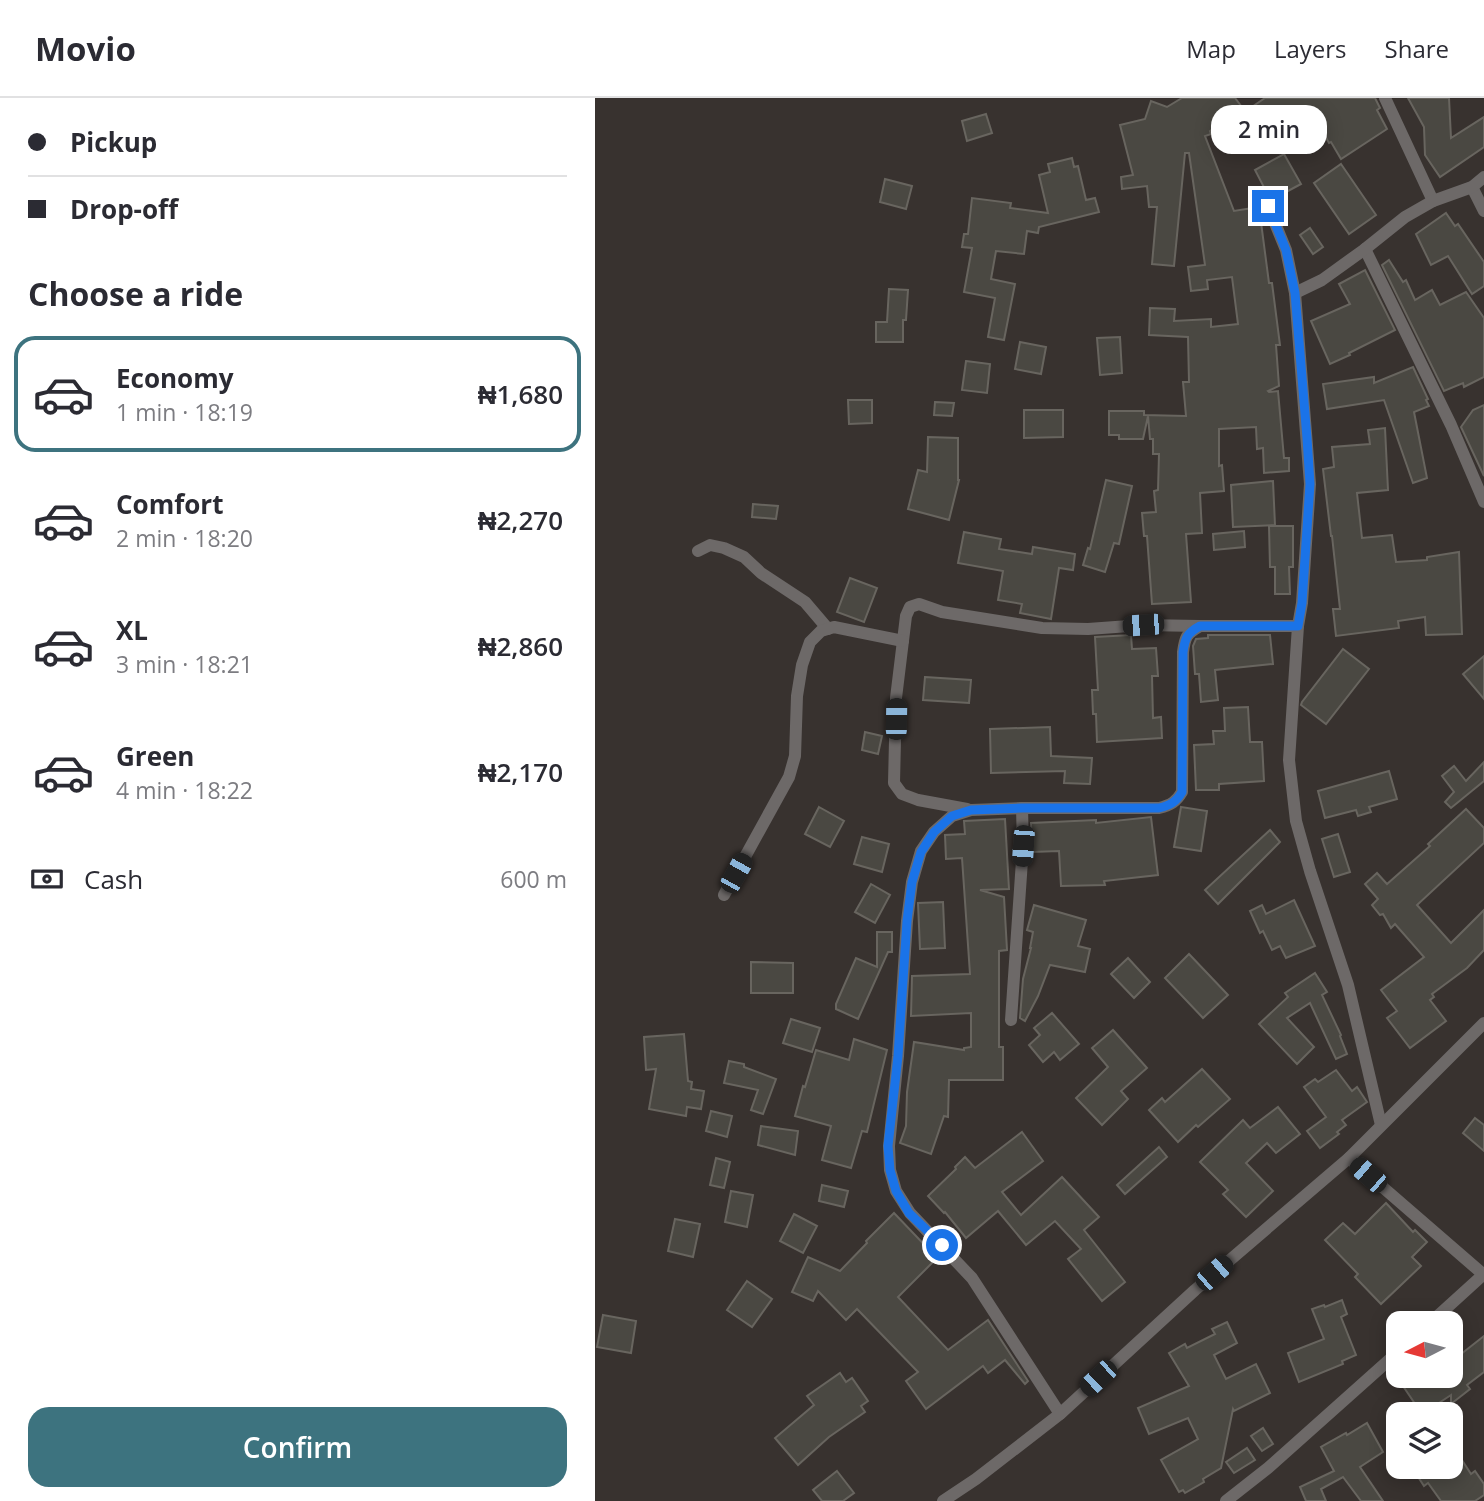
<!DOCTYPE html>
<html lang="en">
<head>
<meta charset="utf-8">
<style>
  body { margin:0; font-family:"Open Sans",sans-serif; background:#f2f2f3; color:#2b2b33; height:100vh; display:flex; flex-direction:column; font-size:26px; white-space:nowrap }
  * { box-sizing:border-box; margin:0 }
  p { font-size:23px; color:#7c7c81 }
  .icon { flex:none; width:38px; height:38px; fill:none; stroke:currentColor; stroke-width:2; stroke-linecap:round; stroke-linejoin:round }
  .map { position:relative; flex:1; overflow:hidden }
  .panel { display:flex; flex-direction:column; background:#fff; width:595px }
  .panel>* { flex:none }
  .banner { display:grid; align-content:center; height:154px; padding:0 28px; background:#fff }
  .needle { width:46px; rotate:264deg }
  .fabs { position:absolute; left:791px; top:1213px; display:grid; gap:14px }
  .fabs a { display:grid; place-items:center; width:77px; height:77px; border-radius:14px; background:#fff; box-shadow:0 4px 18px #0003; font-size:35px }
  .end { position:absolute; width:32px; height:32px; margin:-16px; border:9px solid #1a73e8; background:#fff; box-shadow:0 0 0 4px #fff }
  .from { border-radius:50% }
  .bubble { position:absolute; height:49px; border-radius:21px; background:#fff; box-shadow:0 4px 18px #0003; font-size:23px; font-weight:600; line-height:49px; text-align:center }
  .car { position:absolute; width:21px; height:42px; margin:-21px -10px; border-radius:9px; box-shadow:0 0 5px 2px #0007; background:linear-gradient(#222 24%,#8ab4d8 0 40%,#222 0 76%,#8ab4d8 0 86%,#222 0) }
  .banner b { display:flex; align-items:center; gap:24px; height:66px; font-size:26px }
  .banner b+b { border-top:2px solid #e1e1e2 }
  .banner i { width:18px; height:18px; background:#2b2b33 }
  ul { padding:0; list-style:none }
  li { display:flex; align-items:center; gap:21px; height:116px; margin:0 14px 10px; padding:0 14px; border:4px solid transparent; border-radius:21px }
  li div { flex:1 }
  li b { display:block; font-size:26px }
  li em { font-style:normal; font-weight:600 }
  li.active { border-color:#3d737f }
  li>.icon { width:63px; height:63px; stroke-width:1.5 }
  h2 { padding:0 28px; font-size:32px; line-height:84px }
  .pay { display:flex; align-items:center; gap:18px; height:77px; padding:0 28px; font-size:26px }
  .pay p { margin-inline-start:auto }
  .action { display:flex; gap:14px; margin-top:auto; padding:14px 28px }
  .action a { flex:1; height:80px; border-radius:21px; background:#3d737f; color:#fff; font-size:28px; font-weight:600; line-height:80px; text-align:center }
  header { display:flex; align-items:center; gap:42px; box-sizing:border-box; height:98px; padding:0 35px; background:#fff; border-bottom:2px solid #e1e1e2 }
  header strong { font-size:33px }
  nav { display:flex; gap:38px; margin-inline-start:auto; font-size:24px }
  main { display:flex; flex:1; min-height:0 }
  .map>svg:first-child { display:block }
</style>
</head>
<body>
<header>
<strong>Movio</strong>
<nav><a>Map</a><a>Layers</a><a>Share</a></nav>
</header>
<main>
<section class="panel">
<div class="banner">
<b><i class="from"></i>Pickup</b>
<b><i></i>Drop-off</b>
</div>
<h2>Choose a ride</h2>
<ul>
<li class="active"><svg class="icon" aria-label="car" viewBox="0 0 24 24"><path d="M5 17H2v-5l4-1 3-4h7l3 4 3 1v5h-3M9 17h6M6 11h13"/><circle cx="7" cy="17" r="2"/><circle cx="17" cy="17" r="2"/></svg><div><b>Economy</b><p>1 min · 18:19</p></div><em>₦1,680</em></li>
<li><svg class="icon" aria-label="car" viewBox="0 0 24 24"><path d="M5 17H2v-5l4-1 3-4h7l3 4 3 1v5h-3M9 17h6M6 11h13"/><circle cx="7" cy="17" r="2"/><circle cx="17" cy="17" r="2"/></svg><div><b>Comfort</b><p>2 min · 18:20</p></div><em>₦2,270</em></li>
<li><svg class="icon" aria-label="car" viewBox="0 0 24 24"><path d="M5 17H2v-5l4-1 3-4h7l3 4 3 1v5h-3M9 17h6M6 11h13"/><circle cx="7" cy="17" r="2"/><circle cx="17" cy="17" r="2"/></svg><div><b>XL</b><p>3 min · 18:21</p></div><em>₦2,860</em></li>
<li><svg class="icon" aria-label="car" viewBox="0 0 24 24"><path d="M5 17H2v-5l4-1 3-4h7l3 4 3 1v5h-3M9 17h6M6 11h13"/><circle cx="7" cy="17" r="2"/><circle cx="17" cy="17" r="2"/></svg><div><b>Green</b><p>4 min · 18:22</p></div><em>₦2,170</em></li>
</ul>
<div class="pay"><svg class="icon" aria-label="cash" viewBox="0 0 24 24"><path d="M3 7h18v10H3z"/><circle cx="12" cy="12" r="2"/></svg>Cash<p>600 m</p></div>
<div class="action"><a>Confirm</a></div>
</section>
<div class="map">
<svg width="889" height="1403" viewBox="0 0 889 1403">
  <rect width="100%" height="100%" fill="#38322f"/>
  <g fill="#4a4842" stroke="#68655f" stroke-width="2">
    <path d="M587 0H640L650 13 635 25 631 21 615 33 616 36 610 38 639 113 664 109 674 185H677L685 247H681L684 288 673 293 674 294 683 293 689 360H694V373L669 375 668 350 662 351 661 329 624 331V368L627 367 629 393 605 395 607 435 591 436 596 504 557 506 552 438H549L547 415 561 414 559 393 563 392 564 356H558V341H555L553 318 548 341H524V337H514V313H549V317L591 318 588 284H594L593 239 554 237 555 210 580 211 579 223 616 221V229L643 226 637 179 612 182 613 191 596 193 593 169 610 167 594 55H590L579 168 557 166 562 109H554L552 88 527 91 526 79 538 77 525 27 550 21 556 3 572 9Z"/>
    <path d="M670 0H780L785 10 782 12 792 31 746 61 736 44 734 45 723 25 685 55 654 11Z"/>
    <path d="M813 0H854L856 40 889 19V49L845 79 830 57 829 29Z"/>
    <path d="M391 16 397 35 372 43 367 23Z"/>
    <path d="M689 56 706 86 678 101 674 99 660 72Z"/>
    <path d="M477 60 479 69 483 68 491 102 500 100 504 114 444 129 443 135 432 133 429 156 401 153 396 181 420 186 409 242 393 239 400 200 369 194 377 150 367 149 369 136H373L377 100 416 105 415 110 453 115 444 77 455 74 453 66Z"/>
    <path d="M746 66 781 117 754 136 719 85Z"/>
    <path d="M290 81 317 88 311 111 285 104Z"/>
    <path d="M851 115 860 128 863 126 889 164V188L877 196 853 158 836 167 821 136Z"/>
    <path d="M715 130 728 149 718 156 705 137Z"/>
    <path d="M794 162 808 184 811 182 820 202 837 192 845 207 871 194 889 220V279L869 289 868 285 849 293 787 167Z"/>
    <path d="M770 172 800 232 754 255 755 257 735 266 716 223 755 206 744 186Z"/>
    <path d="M294 191 313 192 311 222H308V244H281V224H292Z"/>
    <path d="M525 239 527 275 505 277 502 240Z"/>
    <path d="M425 244 451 249 446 276 420 271Z"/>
    <path d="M371 263 395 266 392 295 367 292Z"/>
    <path d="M818 269 833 301 831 302 834 308 819 314 832 380 818 385 789 302 732 311 728 286 779 279V285Z"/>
    <path d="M253 302H277V325L254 326Z"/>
    <path d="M340 304 359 305 357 318 339 317Z"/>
    <path d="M889 307V378L866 329 878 312Z"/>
    <path d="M429 312H468V339L429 340Z"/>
    <path d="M790 330 793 392 762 395 767 440 797 437 801 464 832 462V459L864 454 867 536 831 537 830 519 803 523 804 530 741 538 738 511H745L737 438H736L728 371 739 369 737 349 775 346 773 332Z"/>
    <path d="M333 339 363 340V382H364L354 422 313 411 323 372 332 374Z"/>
    <path d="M511 382 537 388 524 446 519 445 510 474 488 467 493 450 495 451Z"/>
    <path d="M678 383 680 427 638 429 636 387Z"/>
    <path d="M158 406 183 408 181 421 157 419Z"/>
    <path d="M674 428H698V469H694L695 496H680V469H675Z"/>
    <path d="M649 433 650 449 619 452 618 436Z"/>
    <path d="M369 434 406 441 404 451 437 456 438 449 480 456 478 472 464 470 456 521 425 515 427 506 403 502 408 473 363 465Z"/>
    <path d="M255 480 282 490 269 524 242 514Z"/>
    <path d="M536 537 537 551 561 550 563 578H557L558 620 566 619 567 640 502 644 501 616H498L497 592H503L500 539Z"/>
    <path d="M613 537H675L678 566 620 572 623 602 606 604 604 576H600L598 548 601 541 613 540Z"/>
    <path d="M748 551 774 571 731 626 706 607 707 604Z"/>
    <path d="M889 558V601L868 576Z"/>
    <path d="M330 579 376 582 374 605 328 602Z"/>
    <path d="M653 609 655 644H667L669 683 624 686V692H601L599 647 619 646 618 633H630L629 610Z"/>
    <path d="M455 629 456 658 497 660 495 686 469 685 470 673 396 675 395 631Z"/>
    <path d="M270 634 287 638 283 656 267 652Z"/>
    <path d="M889 664V683L856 710 850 704 859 694 847 678 859 668 871 683Z"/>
    <path d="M794 673 802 701 774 709 776 714 763 718 761 712 730 720 723 693Z"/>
    <path d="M224 709 249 723 235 749 210 736Z"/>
    <path d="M586 709 612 713 606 753 579 749Z"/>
    <path d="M871 711 889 730V745L822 807 856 845 889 812V852L872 870 837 896 839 899 835 902 851 923 815 950 792 920 802 913 786 892 829 859 800 826 796 830 788 816 785 817 777 807 783 801 770 786 782 775 792 786 835 748 833 746Z"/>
    <path d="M556 719 563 777 509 783 510 787 466 788 464 753 437 754 436 725 501 722V725Z"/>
    <path d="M410 721 414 791 385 792 409 799 412 852 404 853V949H408V982H354L353 1019 349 1018 336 1056 305 1045 311 1028 312 994 319 944 369 952V950L376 949V915L316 918 317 878 375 876 367 760 351 761 350 737 370 736 369 723Z"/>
    <path d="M675 732 685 744 623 806 610 792Z"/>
    <path d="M743 736 755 774 739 779 727 741Z"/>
    <path d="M267 739 294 746 287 774 259 766Z"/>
    <path d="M276 786 295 797 280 825 260 814Z"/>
    <path d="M699 802 720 848 691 860 685 848 677 852 668 833 665 835 655 813 667 807 671 816Z"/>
    <path d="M348 804 350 850 325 851 323 805Z"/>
    <path d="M439 807 491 822 483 848 495 851 490 874 455 867 443 898 430 923 425 920 428 881 436 850H435L438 834 432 832Z"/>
    <path d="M282 834H297V854H293L263 921 241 911V906L261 860 282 869Z"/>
    <path d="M594 856 633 897 608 920 570 880Z"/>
    <path d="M533 860 555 884 539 900 516 876Z"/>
    <path d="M156 864 198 865V895H156Z"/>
    <path d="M720 875 732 894 727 897 746 937 745 938 752 956 741 961 715 905 692 920 719 949 702 966 664 926 693 899 690 895Z"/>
    <path d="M457 915 484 946 465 962 459 954 448 964 434 947 445 937 439 930Z"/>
    <path d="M196 921 225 930 217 954 188 945Z"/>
    <path d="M518 932 552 970 526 993 533 1001 507 1027 481 1000 513 969 497 950Z"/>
    <path d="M89 936 93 983 97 984 96 991 109 993 106 1011 92 1009 91 1018 54 1011 61 971 51 972 49 939Z"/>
    <path d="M259 941 292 952 272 1034 267 1033 256 1070 227 1062 236 1028 200 1018 208 988 210 989 221 952 254 962Z"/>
    <path d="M134 963 149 966V969L181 981 168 1016 156 1012 163 992 129 985Z"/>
    <path d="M607 971 635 1001 603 1029 601 1027 583 1044 554 1012 567 1000 570 1004Z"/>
    <path d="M741 972 757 993 762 989 772 1004 747 1022 751 1027 742 1034 744 1036 725 1050 712 1033 731 1019 709 989 720 981 723 984Z"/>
    <path d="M683 1009 705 1036 681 1055 672 1045 651 1065 678 1093 651 1119 628 1096 633 1092 605 1064 648 1022 655 1030Z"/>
    <path d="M116 1013 137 1018 132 1039 111 1033Z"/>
    <path d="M880 1020 889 1027V1053L868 1035Z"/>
    <path d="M166 1028 203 1033 200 1057 163 1047Z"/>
    <path d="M427 1034 448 1063 407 1094 426 1117 467 1079 504 1119 489 1132 530 1184 507 1203 473 1161 486 1151 460 1123 431 1147 403 1113 371 1140 350 1114 349 1115 333 1098 361 1071 360 1069 370 1059 380 1070Z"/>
    <path d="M564 1049 572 1059 530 1096 522 1087Z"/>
    <path d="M121 1060 135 1064 129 1090 115 1087Z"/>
    <path d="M227 1087 253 1093 249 1109 224 1103Z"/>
    <path d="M136 1093 158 1097 152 1129 130 1124Z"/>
    <path d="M791 1105 818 1134 820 1132 832 1144 817 1159 826 1168 786 1206 760 1179 763 1176 730 1142 748 1125 760 1136Z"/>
    <path d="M299 1115 342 1160 303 1199 353 1252 393 1222 433 1283 430 1286 410 1262 393 1275 388 1268 331 1311 311 1283 323 1274 262 1211 251 1222 223 1193 218 1203 197 1194 213 1159 245 1173 272 1145 271 1143Z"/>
    <path d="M199 1116 222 1128 208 1155 185 1143Z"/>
    <path d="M80 1121 105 1126 98 1159 73 1153Z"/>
    <path d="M152 1183 177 1201 157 1229 132 1212Z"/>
    <path d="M747 1202 752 1216 746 1219 761 1257 747 1263 748 1266 704 1284 693 1255 729 1241 717 1211 729 1207 730 1209Z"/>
    <path d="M8 1217 41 1223 36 1255 2 1249Z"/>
    <path d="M632 1224 642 1245 619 1257 631 1281 661 1266 675 1295 639 1313 638 1311 626 1370 608 1381 609 1384 590 1395 588 1392 584 1394 566 1362 603 1341 593 1320 554 1336 543 1310 594 1288 574 1255 590 1246 592 1250 620 1236 617 1231Z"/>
    <path d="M889 1238V1274L872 1287 875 1291 856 1306V1297L827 1316 808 1288 820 1280 825 1288 839 1278H856V1264Z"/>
    <path d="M245 1275 251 1284 257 1280 273 1303 266 1308 270 1314 234 1339 203 1367 180 1340 219 1307 212 1298Z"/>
    <path d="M772 1325 788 1354 765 1369 788 1403H766L748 1379 726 1391 731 1403H711L705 1389 739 1373 726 1349 751 1335 752 1337Z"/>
    <path d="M668 1330 678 1346 667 1353 656 1338Z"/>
    <path d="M856 1345 876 1376 880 1373 889 1386V1397L880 1403H846L833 1385 829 1388 816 1368H856Z"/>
    <path d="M652 1350 660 1362 639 1375 631 1364Z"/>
    <path d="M242 1373 259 1395 248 1403H227L218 1392Z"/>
  </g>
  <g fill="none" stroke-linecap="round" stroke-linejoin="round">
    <g stroke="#6d6968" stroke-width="12">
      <path d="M790 0 838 103"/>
      <path d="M877 89 889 113"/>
      <path d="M673 108 691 152 700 195 715 386 707 505 703 528 694 662 701 723 715 773 753 887 786 1027"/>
      <path d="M770 151 856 327 889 404"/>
      <path d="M700 195 727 182 770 151 810 119 838 103 877 89 889 79"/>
      <path d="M103 453 115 447 129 450 149 459 166 475 210 504 233 531"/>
      <path d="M372 711 323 702 307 696 299 685 301 600 311 518 315 509 324 506 347 514 447 530 493 531 548 527 605 528"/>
      <path d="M129 797 194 679 200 658 202 598 207 567 215 544 226 533 239 529 308 543"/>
      <path d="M416 922 428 748 427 710"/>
      <path d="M754 1060 889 1177"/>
      <path d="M835 1225 889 1176"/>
      <path d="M465 1316 377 1180 315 1115 301 1093 295 1072 294 1048 303 958 312 823 317 784 326 753 339 734 357 718 376 712 427 710H564C576 707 581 704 587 694L588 554C590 539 591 536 605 528H703"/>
      <path d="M348 1403 381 1381 465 1316 600 1192 754 1060 889 925"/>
      <path d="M631 1403 673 1370 803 1254"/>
    </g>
  </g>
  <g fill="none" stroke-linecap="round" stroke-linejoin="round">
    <path stroke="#1a73e8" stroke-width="9" d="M347 1147 314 1115 301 1093 295 1072 293 1048 303 958 312 823 317 784 326 754 339 734 357 718 376 712 427 710H564C576 707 581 704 587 694L588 554C590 540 592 535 605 528H703L707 505 715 386 712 340 700 195 691 152 673 108"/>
  </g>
</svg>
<div class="fabs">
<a><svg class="needle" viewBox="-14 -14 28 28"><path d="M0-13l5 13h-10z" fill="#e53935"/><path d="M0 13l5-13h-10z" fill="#7c7c81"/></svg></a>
<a><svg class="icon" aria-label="layers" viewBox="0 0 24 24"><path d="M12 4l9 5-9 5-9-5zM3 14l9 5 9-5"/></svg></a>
</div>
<i class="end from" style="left:347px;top:1147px"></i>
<i class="end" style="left:673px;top:108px"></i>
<div class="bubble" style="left:616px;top:7px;width:116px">2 min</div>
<i class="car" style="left:548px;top:527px;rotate:266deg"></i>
<i class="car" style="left:301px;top:621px;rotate:1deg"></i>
<i class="car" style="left:428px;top:748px;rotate:184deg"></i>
<i class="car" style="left:141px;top:775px;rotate:29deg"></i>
<i class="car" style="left:773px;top:1077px;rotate:311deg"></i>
<i class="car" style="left:619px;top:1175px;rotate:49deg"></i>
<i class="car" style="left:503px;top:1280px;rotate:227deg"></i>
</div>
</main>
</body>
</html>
